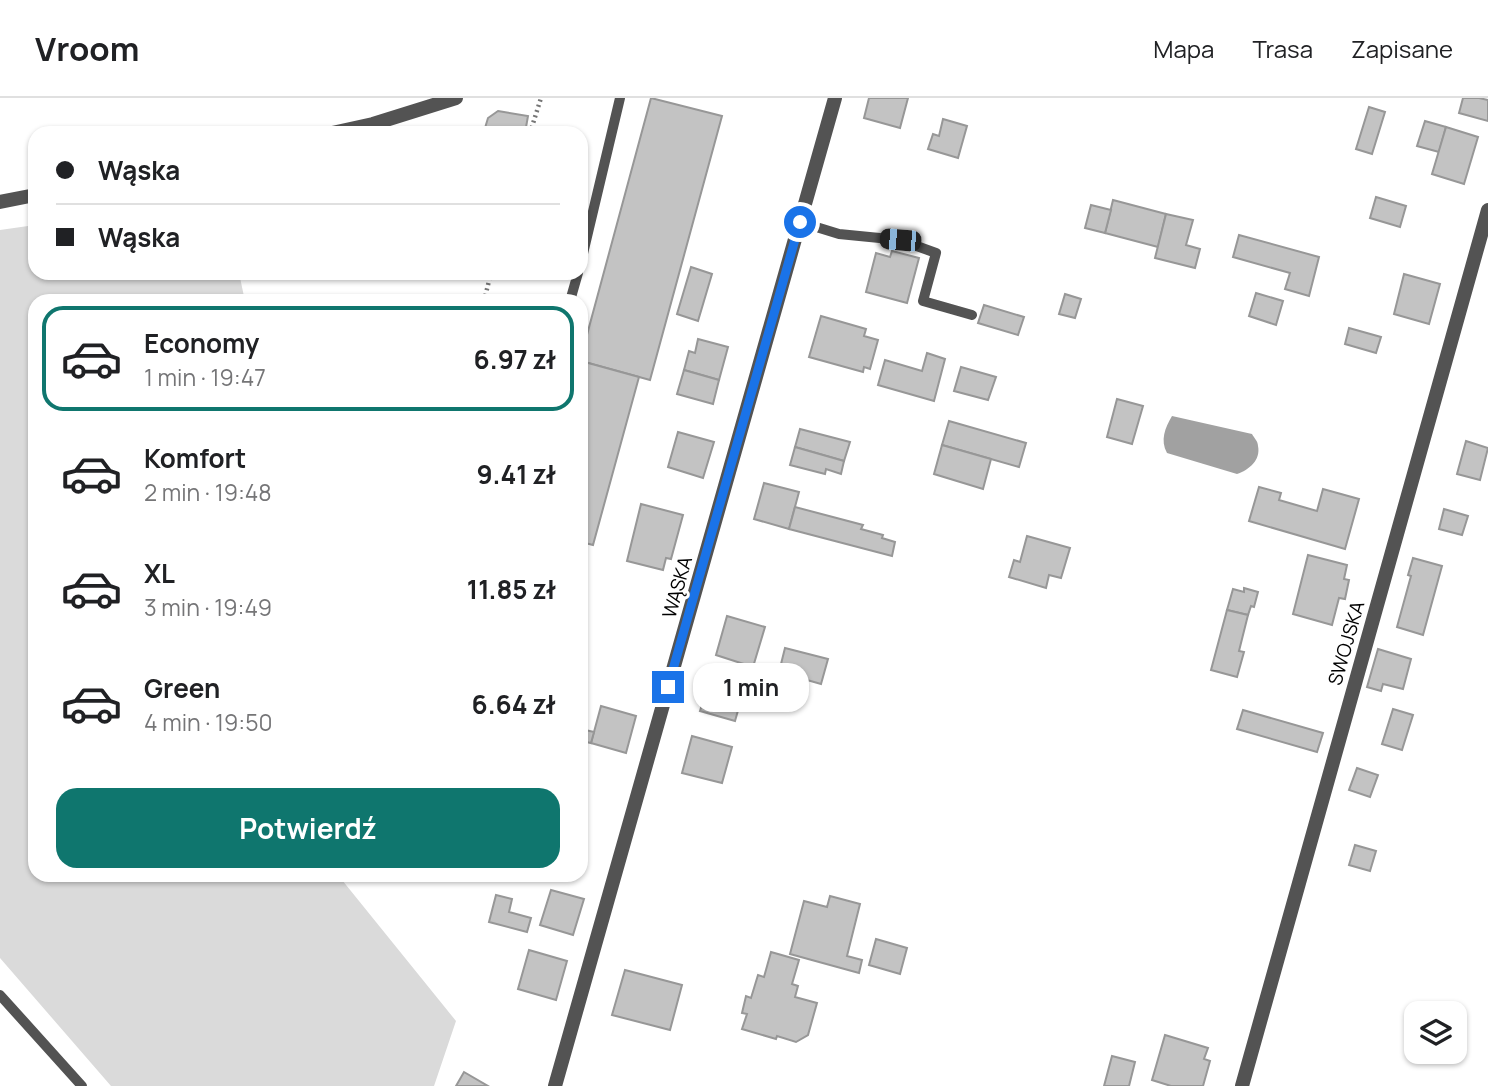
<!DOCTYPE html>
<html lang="pl">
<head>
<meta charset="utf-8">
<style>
  body { margin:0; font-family:Manrope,sans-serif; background:#f6f6f6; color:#202124; height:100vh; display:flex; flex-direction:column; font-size:26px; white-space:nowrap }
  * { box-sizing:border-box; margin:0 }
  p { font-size:23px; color:#757577 }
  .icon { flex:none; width:38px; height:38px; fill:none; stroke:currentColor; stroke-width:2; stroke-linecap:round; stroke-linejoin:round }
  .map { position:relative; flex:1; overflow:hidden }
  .drawer { position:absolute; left:28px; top:196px; width:560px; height:588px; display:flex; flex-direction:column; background:#fff; border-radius:21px; box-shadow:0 2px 5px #0004 }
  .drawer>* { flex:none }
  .top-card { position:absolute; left:28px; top:28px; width:560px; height:154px; border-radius:21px; box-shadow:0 2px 5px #0004; display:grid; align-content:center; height:154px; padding:0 28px; background:#fff }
  .fabs { position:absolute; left:1404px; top:903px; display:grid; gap:14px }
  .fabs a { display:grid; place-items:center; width:63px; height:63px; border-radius:14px; background:#fff; box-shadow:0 2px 5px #0004; font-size:35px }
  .end { position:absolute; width:32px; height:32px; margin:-16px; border:9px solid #1a73e8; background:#fff; box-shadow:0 0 0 4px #fff }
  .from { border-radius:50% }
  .bubble { position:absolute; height:49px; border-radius:21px; background:#fff; box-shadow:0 2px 5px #0004; font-size:23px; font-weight:700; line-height:49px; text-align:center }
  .car { position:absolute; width:21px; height:42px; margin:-21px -10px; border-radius:9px; box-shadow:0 0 5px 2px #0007; background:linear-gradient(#222 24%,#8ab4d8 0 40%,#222 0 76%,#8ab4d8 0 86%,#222 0) }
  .top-card b { display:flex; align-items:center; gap:24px; height:66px; font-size:26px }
  .top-card b+b { border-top:2px solid #e0e0e0 }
  .top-card i { width:18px; height:18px; background:#202124 }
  ul { padding:12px 0 0; list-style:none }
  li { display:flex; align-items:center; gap:21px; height:105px; margin:0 14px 10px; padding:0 14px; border:4px solid transparent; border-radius:21px }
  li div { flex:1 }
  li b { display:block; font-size:26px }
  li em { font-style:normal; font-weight:700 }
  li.on { border-color:#0f766e }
  li>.icon { width:63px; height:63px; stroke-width:1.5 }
  .action { display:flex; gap:14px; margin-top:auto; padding:14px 28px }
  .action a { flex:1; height:80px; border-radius:21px; background:#0f766e; color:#fff; font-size:28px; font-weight:700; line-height:80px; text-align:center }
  header { display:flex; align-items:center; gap:42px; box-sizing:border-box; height:98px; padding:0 35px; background:#fff; border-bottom:2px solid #e0e0e0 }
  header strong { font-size:33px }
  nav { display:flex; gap:38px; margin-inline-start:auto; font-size:24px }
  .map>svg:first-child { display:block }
</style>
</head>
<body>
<header>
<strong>Vroom</strong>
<nav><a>Mapa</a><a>Trasa</a><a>Zapisane</a></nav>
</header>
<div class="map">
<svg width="1488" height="988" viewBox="0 0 1488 988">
  <rect width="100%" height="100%" fill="#fff"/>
  <path fill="#dadada" d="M35 127V175H239L245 203H35V777H338L456 923 434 988H111L0 860V132Z"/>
  <path fill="#a1a1a1" d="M1172 318 1252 336C1254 340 1258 343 1258 348 1261 362 1249 372 1237 376L1167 355C1160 342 1165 330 1172 318Z"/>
  <g fill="#c3c3c3" stroke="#979797" stroke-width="2">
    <path d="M651 0 722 18 650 282 581 263V259Z"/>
    <path d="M869 0H908L900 30 864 20Z"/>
    <path d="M1463 0H1479L1488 2V23L1459 15Z"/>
    <path d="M1369 9 1385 14 1372 56 1356 51Z"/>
    <path d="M498 13 528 18 525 35H503L485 30 488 20Z"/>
    <path d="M943 21 967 28 958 60 928 51 933 36 939 38Z"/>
    <path d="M1425 23 1446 29 1439 54 1417 48Z"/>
    <path d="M1446 29 1478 39 1464 86 1432 76Z"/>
    <path d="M1376 99 1406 108 1400 129 1370 120Z"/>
    <path d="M1113 102 1166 116 1158 149 1105 135Z"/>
    <path d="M1091 107 1111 112 1105 135 1085 130Z"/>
    <path d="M1166 116 1193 122 1186 147 1200 151 1195 170 1155 160Z"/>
    <path d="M1239 137 1319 159 1309 198 1285 191 1290 175 1233 159Z"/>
    <path d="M892 153 919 160 907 205 866 194 876 155 890 159Z"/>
    <path d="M691 169 712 176 698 223 677 216Z"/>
    <path d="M1404 176 1440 186 1429 226 1394 216Z"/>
    <path d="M1256 195 1283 203 1276 227 1249 218Z"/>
    <path d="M1065 196 1081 201 1075 220 1059 216Z"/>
    <path d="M984 207 1024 219 1018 237 978 225Z"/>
    <path d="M821 218 866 231 864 238 878 242 870 271 864 269 863 274 809 259Z"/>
    <path d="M1349 230 1381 239 1376 255 1345 246Z"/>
    <path d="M698 241 728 249 719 282 684 272 689 253 695 255Z"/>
    <path d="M927 255 945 261 934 303 878 287 885 262 922 273Z"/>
    <path d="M581 263 639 279 593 447 581 444Z"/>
    <path d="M961 269 996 279 988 302 954 293Z"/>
    <path d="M684 272 719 282 713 306 677 296Z"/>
    <path d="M1117 301 1143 308 1132 346 1107 339Z"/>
    <path d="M949 323 1026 345 1019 369 942 347Z"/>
    <path d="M800 331 850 344 844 363 795 349Z"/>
    <path d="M678 334 714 344 703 380 668 369Z"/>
    <path d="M1466 343 1488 350 1480 382 1457 376Z"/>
    <path d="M942 347 991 361 983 391 934 376Z"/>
    <path d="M795 349 844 363 841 376 826 371 825 376 790 367Z"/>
    <path d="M764 385 799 394 789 431 754 421Z"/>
    <path d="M1259 389 1281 395 1279 402 1317 413 1323 391 1359 401 1345 451 1249 423Z"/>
    <path d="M641 406 683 417 671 461 666 460 663 472 627 463Z"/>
    <path d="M795 409 863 427 861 431 883 437 882 440 895 444 892 458 789 431Z"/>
    <path d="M1444 411 1468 418 1462 437 1439 431Z"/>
    <path d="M1027 438 1070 450 1061 480 1049 477 1046 490 1009 479 1014 462 1020 464Z"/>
    <path d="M1308 457 1347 467 1344 481 1349 482 1345 501 1339 500 1332 527 1293 516Z"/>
    <path d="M1413 460 1442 468 1423 537 1397 529 1411 478 1408 477Z"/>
    <path d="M1244 490 1258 494 1254 509 1251 508 1248 517 1227 512 1233 491 1244 494Z"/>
    <path d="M1227 512 1248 517 1239 553 1244 554 1237 579 1211 572Z"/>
    <path d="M727 518 765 529 753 569 716 557Z"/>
    <path d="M785 550 828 561 821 586 779 574Z"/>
    <path d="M1378 551 1411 561 1403 591 1383 586 1381 593 1367 589Z"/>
    <path d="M768 571 802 581 796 602 763 593Z"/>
    <path d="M711 577 745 588 735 623 700 613Z"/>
    <path d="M601 608 636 618 626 655 591 645Z"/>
    <path d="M1393 611 1413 617 1402 652 1382 646Z"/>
    <path d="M1243 612 1323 635 1317 654 1237 631Z"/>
    <path d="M581 631 594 634 591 645 581 643Z"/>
    <path d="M692 638 732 649 722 685 682 675Z"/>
    <path d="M1357 670 1378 677 1370 699 1349 692Z"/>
    <path d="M1355 747 1376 753 1370 773 1349 767Z"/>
    <path d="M551 792 584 801 573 837 540 827Z"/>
    <path d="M496 797 512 801 509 814 531 820 527 834 489 824Z"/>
    <path d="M830 798 860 806 847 858 862 862 859 875 790 856 804 803 827 809Z"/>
    <path d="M876 841 907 850 900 876 869 867Z"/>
    <path d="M529 852 567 863 556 902 518 891Z"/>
    <path d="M771 854 799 862 792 886 798 888 795 899 817 905 808 937 796 944 777 938 776 941 742 931 747 916 742 915 746 898 751 900 758 877 764 879Z"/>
    <path d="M625 872 682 887 670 932 612 917Z"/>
    <path d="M1165 937 1208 950 1204 961 1210 963 1203 988H1171L1152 982Z"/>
    <path d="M1112 958 1135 964 1129 988H1104Z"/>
    <path d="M464 974 488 988H456Z"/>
  </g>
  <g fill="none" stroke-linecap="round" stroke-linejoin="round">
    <g stroke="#757575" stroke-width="4.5" stroke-dasharray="2 3.5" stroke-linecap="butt">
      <path d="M530 35 541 0"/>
      <path d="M484 203 491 175"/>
    </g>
    <g stroke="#535353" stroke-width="10">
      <path d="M800 124 839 136 900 142 936 155 923 203 972 217"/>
      <path d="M581 164 620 0"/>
      <path d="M570 203 578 175"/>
      <path d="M0 897 82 988"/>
    </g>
    <g stroke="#535353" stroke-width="14">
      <path d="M332 35 373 26 456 0"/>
      <path d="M0 104 35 97"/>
      <path d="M555 988 835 0"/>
      <path d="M1242 988 1488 112"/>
    </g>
  </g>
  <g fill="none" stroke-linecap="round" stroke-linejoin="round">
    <path stroke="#1a73e8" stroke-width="9" d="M668 589 800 124"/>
  </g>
  <g text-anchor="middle" stroke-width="6" stroke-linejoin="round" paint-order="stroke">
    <g font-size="19" fill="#000" stroke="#fff">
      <text transform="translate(677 489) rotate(-74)" y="7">WĄSKA</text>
      <text transform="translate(1346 545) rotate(-74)" y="7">SWOJSKA</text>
    </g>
  </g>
</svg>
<div class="fabs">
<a><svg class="icon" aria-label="layers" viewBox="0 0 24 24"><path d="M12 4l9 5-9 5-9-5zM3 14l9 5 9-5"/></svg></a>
</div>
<i class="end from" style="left:800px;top:124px"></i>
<i class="end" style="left:668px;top:589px"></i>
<div class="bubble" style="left:693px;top:565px;width:116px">1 min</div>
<i class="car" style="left:900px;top:142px;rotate:275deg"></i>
<div class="top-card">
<b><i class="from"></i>Wąska</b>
<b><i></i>Wąska</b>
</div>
<section class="drawer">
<ul>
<li class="on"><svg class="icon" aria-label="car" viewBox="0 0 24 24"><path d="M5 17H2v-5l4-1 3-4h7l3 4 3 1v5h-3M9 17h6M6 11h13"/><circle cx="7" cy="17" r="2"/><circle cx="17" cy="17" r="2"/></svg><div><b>Economy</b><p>1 min · 19:47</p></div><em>6.97 zł</em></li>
<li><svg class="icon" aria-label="car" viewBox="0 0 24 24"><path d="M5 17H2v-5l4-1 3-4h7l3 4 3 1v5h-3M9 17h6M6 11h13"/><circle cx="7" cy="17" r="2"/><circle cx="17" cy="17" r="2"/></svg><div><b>Komfort</b><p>2 min · 19:48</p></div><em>9.41 zł</em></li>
<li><svg class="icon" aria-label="car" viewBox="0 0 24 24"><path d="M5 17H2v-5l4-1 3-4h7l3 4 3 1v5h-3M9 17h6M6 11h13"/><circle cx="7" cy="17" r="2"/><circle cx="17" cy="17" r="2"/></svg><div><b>XL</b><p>3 min · 19:49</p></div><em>11.85 zł</em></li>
<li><svg class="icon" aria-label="car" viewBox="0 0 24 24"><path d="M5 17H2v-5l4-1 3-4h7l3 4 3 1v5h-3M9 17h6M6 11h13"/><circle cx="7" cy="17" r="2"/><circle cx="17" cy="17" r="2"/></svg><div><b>Green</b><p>4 min · 19:50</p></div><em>6.64 zł</em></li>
</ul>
<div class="action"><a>Potwierdź</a></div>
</section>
</div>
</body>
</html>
